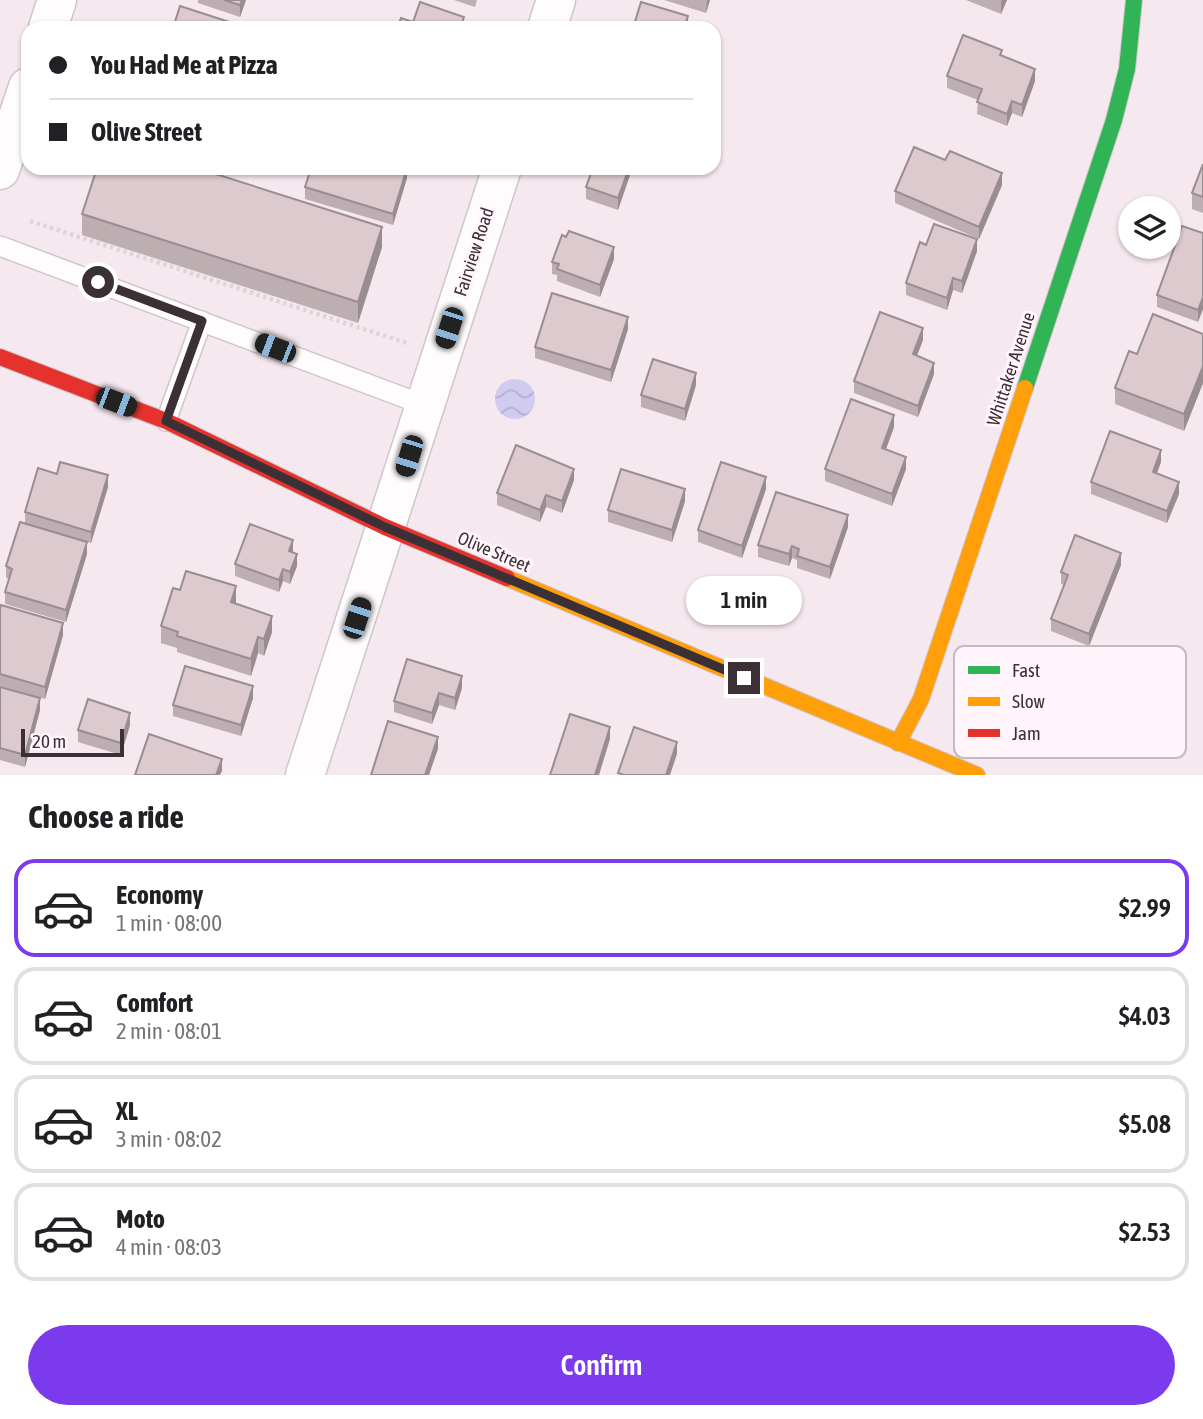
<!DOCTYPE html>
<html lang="en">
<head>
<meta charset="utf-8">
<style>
  body { margin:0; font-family:"Asap Condensed",sans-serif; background:#f2f2f2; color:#202124; height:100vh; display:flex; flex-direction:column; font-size:26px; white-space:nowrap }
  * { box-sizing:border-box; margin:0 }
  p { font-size:23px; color:#757577 }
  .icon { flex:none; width:38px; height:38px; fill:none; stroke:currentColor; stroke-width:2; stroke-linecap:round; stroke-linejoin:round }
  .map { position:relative; height:775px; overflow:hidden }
  .side { display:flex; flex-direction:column; background:#fff; flex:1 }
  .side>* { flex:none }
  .top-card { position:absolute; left:21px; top:21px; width:700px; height:154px; border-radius:21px; box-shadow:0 2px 5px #0004; display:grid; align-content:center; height:154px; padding:0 28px; background:#fff }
  .controls { position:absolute; left:1118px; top:196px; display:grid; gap:14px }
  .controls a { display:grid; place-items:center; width:63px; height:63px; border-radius:50%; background:#fff; box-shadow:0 2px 5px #0004; font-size:35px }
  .scale { position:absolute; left:21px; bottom:18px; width:103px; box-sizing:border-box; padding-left:7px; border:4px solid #3a3036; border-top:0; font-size:19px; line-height:24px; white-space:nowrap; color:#3a3036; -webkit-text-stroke:5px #fff5fa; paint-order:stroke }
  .end { position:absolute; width:32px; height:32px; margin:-16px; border:9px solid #3a3036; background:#fff; box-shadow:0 0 0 4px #fff }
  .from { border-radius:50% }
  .bubble { position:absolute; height:49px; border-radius:24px; background:#fff; box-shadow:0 2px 5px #0004; font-size:23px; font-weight:600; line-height:49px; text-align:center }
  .car { position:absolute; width:21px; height:42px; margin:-21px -10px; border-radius:9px; box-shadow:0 0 5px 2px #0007; background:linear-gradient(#222 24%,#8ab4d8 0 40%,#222 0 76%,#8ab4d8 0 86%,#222 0) }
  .top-card b { display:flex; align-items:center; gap:24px; height:66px; font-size:26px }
  .top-card b+b { border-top:2px solid #e0e0e0 }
  .top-card i { width:18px; height:18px; background:#202124 }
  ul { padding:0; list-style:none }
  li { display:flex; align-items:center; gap:21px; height:98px; margin:0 14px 10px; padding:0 14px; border:4px solid #e0e0e0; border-radius:21px }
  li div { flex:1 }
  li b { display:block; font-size:26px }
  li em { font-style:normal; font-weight:600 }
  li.on { border-color:#7c3aed }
  li>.icon { width:63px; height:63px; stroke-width:1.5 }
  h2 { padding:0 28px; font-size:32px; line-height:84px }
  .action { display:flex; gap:14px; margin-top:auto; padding:14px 28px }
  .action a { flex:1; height:80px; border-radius:42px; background:#7c3aed; color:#fff; font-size:28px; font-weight:600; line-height:80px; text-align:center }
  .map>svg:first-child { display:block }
</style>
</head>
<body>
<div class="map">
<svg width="1203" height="775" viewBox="0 0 1203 775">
  <defs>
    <pattern id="water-waves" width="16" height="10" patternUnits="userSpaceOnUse" patternTransform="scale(1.75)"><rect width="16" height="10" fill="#d0cbf1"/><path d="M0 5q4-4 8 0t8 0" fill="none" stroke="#b3afcf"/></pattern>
  </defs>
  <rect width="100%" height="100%" fill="#f6e8ef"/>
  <circle fill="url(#water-waves)" cx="515" cy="399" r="20"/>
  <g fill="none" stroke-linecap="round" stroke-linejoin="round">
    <defs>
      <g id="lane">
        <path d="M0 246 424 405"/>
        <path d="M166 421 202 321"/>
      </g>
      <g id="street">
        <path d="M48 28 57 0"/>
        <path d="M547 28 556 0"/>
        <path d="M0 170 28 87"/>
        <path d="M305 775C372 573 436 370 502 168"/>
      </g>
      <path id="fast" d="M1025 388 1114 120 1127 69 1134 0"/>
      <g id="slow">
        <path d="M507 578 977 775"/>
        <path d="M898 743 921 699 1025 388"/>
      </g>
      <path id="jam" d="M0 357 166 421 385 527 507 578"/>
    </defs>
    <use href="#lane" stroke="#cfc5cb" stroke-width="22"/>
    <use href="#street" stroke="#cfc5cb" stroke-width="41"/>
    <use href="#fast" stroke="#cfc5cb" stroke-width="18"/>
    <use href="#slow" stroke="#cfc5cb" stroke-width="18"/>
    <use href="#jam" stroke="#cfc5cb" stroke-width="18"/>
    <path stroke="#dbd6d9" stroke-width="4.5" stroke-dasharray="3.5 3.5" stroke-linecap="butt" d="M30 221 407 343"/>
    <use href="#lane" stroke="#fefcfd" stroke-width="19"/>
    <use href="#street" stroke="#fefcfd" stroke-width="38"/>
    <use href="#fast" stroke="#30b455" stroke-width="16"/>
    <use href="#slow" stroke="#ff9f0a" stroke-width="16"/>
    <use href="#jam" stroke="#e5322d" stroke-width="16"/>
  </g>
  <g fill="#bdaeb2">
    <path d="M198 0H246L240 17 198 3Z"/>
    <path d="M454 0H477L475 7Z"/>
    <path d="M664 0H710L706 13Z"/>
    <path d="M966 0H1007L1001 14Z"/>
    <path d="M1002 56 1035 81 1022 117 1012 113 1007 126 977 114 978 100 947 88V76Z"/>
    <path d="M1203 164V213L1192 209V193Z"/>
    <path d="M631 168V172L618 210 586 199V187Z"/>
    <path d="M207 171 382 247 358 323 82 235V214Z"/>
    <path d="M407 178 393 225 305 199V187Z"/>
    <path d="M1002 185 979 239 895 203V191Z"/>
    <path d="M1203 233V309L1198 322 1157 307V295Z"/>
    <path d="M926 245 977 251 962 293 953 290 947 310 906 295V283Z"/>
    <path d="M614 259 600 297 557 281V275L552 274V262Z"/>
    <path d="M628 329 611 382 535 358V347Z"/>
    <path d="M1203 334V383L1184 431 1115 404V388L1137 354Z"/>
    <path d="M923 340 917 355 934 374 918 417 854 393V381Z"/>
    <path d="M696 385 685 421 641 407V395Z"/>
    <path d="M894 427 886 449 906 469 892 506 825 481V469Z"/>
    <path d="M1161 462 1157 473 1179 494 1167 523 1091 494V482Z"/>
    <path d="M57 474 108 487 91 543 87 542V554L66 622 5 604V592L9 579 6 578V566L25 523V512Z"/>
    <path d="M574 480 562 513 546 507 540 522 497 505V493Z"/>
    <path d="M766 489 742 558 698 542V530Z"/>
    <path d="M685 501 672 542 608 522V510Z"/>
    <path d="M848 527 830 579 797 568V560L792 558 789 566 758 557V545Z"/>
    <path d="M292 552 297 566 290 584 283 581 279 592 235 576V564Z"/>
    <path d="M1121 565 1089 646 1051 631V619L1064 585 1061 584V572Z"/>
    <path d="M236 604 272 632 264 656 258 653 251 676 177 652V648L161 643V626Z"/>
    <path d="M0 609 63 635 45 699 0 686Z"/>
    <path d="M0 687 40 710 25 767 0 760Z"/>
    <path d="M462 688 455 710 439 705 432 724 394 712V701Z"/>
    <path d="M253 698 241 736 173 716V705Z"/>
    <path d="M130 725 121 755 78 742V730Z"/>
  </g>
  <g fill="#9a8d91">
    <path d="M242 0H246L240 17V5Z"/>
    <path d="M707 0H710L706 13Z"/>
    <path d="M1002 0H1007L1001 14V2Z"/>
    <path d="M688 16V28H684Z"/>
    <path d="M1035 69V81L1022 117V105Z"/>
    <path d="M1012 101V113L1007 126V114Z"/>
    <path d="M407 168V178L393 225V214Z"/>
    <path d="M629 168H631V172L618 210V198Z"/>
    <path d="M1002 173V185L979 239V227Z"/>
    <path d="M382 227V247L358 323V302Z"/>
    <path d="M977 239V251L962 293V281Z"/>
    <path d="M614 247V259L600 297V285Z"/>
    <path d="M953 278V290L947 310V298Z"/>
    <path d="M1203 297V309L1198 322V310Z"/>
    <path d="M628 317V329L611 382V370Z"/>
    <path d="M923 328V340L913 366V354Z"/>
    <path d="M934 363V374L918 417V406Z"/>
    <path d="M1203 366V383L1184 431V414Z"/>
    <path d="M696 373V385L685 421V409Z"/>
    <path d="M894 415V427L882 460V448Z"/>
    <path d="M1161 450V462L1153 484V472Z"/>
    <path d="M906 457V469L892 506V494Z"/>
    <path d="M574 469V480L562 513V501Z"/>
    <path d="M108 475V487L91 543V532Z"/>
    <path d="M766 477V489L742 558V546Z"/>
    <path d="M1179 482V494L1167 523V511Z"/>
    <path d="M685 489V501L672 542V530Z"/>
    <path d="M546 495V507L540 522V510Z"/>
    <path d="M848 515V527L830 579V567Z"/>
    <path d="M293 540V551L289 563V551Z"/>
    <path d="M87 542V554L66 622V610Z"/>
    <path d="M792 546V558L789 566V554Z"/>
    <path d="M1121 553V565L1089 646V634Z"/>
    <path d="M297 554V566L290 584V572Z"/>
    <path d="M283 569V581L279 592V580Z"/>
    <path d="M236 586V603L231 619V602Z"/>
    <path d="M272 616V632L264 656V639Z"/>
    <path d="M63 623V635L45 699V687Z"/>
    <path d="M258 637V653L251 676V659Z"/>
    <path d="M462 676V688L455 710V698Z"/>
    <path d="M253 686V698L241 736V725Z"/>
    <path d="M439 693V705L432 724V713Z"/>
    <path d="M40 698V710L25 767V755Z"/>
    <path d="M130 713V725L121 755V743Z"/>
    <path d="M610 727V739L599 775H595Z"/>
    <path d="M438 737V749L429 775H425Z"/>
    <path d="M677 742V754L670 775H666Z"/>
    <path d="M222 759V771L220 775H216Z"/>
  </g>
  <g fill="#dccacf" stroke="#9a8d91" stroke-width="2">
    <path d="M224 0H242L240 5Z"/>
    <path d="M420 2 464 17 460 28H397L401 18 413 22Z"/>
    <path d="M641 2 688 16 684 28H633Z"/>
    <path d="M180 6 242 26 241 28H173Z"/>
    <path d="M963 35 1002 50 1000 55 1035 69 1022 105 1012 101 1007 114 977 102 982 89 947 76Z"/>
    <path d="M914 147 945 160 950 151 1002 173 979 227 895 191Z"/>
    <path d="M1203 164V197L1192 193Z"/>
    <path d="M97 168H197L382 227 358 302 82 214Z"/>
    <path d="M311 168H407L393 214 305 187Z"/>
    <path d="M593 168H629L618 198 586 187Z"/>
    <path d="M934 224 977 239 962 281 953 278 947 298 906 283 920 242 926 245Z"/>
    <path d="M1182 226 1203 233V297L1198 310 1157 295Z"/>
    <path d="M569 231 614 247 600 285 557 269 559 264 552 262 562 235 566 237Z"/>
    <path d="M552 293 628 317 611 370 535 347Z"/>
    <path d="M880 312 923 328 913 354 934 363 918 406 854 381Z"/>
    <path d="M1153 314 1203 334V366L1184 414 1115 388 1129 351 1137 354Z"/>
    <path d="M653 359 696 373 685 409 641 395Z"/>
    <path d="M851 399 894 415 882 448 906 457 892 494 825 469Z"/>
    <path d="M1110 431 1161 450 1153 472 1179 482 1167 511 1091 482Z"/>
    <path d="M516 445 574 469 562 501 546 495 540 510 497 493Z"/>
    <path d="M60 462 108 475 91 532 25 512 38 468 57 474Z"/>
    <path d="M721 462 766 477 742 546 698 530Z"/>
    <path d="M621 469 685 489 672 530 608 510Z"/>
    <path d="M776 492 848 515 830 567 797 556 799 549 792 546 789 554 758 545Z"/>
    <path d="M20 522 87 542 66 610 5 592 12 569 6 566Z"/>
    <path d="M250 524 293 540 289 551 297 554 290 572 283 569 279 580 235 564Z"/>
    <path d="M1075 535 1121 553 1089 634 1051 619 1068 575 1061 572Z"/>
    <path d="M186 571 236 586 231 602 272 616 264 639 258 637 251 659 177 636 178 632 161 626 173 588 180 590Z"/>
    <path d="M1 605 63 623 45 687 0 674V609Z"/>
    <path d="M407 659 462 676 455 698 439 693 432 713 394 701Z"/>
    <path d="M185 666 253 686 241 725 173 705Z"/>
    <path d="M0 687 40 698 25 755 0 748Z"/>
    <path d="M88 699 130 713 121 743 78 730Z"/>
    <path d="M570 714 610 727 595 775H550Z"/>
    <path d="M388 721 438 737 425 775H371Z"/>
    <path d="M634 727 677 742 666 775H624L618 773Z"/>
    <path d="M149 734 222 759 216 775H135Z"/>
  </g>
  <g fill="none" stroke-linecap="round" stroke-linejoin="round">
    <path stroke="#3a3036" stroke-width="9" d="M98 282 202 321 166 421 385 527 744 678"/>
  </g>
  <g text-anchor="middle" stroke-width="6" stroke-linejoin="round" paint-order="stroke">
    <g font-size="18" fill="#3a3036" stroke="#fff5fa">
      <text transform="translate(474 252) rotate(-72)" y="6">Fairview Road</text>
      <text transform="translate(1011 369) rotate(-72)" y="6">Whittaker Avenue</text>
      <text transform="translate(494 552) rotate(23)" y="6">Olive Street</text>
    </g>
  </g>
  <rect x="954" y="646" width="232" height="112" rx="10" fill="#fff5fa" stroke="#c4babf" stroke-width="2"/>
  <rect x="968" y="666" width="32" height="8" fill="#30b455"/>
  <rect x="968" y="697" width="32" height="9" fill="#ff9f0a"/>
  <rect x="968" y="729" width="32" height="8" fill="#e5322d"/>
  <g font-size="19" fill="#3a3036">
    <text x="1012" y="677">Fast</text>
    <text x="1012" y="708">Slow</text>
    <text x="1012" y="740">Jam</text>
  </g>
</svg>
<div class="controls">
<a><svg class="icon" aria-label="layers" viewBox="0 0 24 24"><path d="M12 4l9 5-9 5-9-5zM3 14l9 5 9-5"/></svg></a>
</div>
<div class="scale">20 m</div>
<i class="end from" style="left:98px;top:282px"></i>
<i class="end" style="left:744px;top:678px"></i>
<div class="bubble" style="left:686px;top:576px;width:116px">1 min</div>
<i class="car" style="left:449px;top:328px;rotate:198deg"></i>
<i class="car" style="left:275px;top:348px;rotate:291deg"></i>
<i class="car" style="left:116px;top:402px;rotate:111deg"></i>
<i class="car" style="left:409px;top:456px;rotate:197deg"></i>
<i class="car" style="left:357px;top:618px;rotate:18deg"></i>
<div class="top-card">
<b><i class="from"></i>You Had Me at Pizza</b>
<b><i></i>Olive Street</b>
</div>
</div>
<section class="side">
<h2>Choose a ride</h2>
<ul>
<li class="on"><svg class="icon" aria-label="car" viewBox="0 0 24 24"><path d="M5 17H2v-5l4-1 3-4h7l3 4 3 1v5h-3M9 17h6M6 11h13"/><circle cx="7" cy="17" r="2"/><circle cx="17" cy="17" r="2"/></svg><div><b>Economy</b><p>1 min · 08:00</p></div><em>$2.99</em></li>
<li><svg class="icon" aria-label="car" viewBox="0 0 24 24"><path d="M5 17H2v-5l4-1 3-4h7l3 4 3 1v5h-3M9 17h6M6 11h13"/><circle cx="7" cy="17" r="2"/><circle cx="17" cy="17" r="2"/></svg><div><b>Comfort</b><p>2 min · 08:01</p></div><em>$4.03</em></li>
<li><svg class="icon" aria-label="car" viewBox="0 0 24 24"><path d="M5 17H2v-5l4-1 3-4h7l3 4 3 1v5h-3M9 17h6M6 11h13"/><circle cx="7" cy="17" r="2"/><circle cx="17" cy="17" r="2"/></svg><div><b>XL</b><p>3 min · 08:02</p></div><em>$5.08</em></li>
<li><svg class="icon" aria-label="car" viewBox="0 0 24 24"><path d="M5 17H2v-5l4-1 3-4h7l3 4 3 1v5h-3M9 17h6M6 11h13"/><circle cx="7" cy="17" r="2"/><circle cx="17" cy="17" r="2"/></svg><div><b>Moto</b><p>4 min · 08:03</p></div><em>$2.53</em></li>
</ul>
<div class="action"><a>Confirm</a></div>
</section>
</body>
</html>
